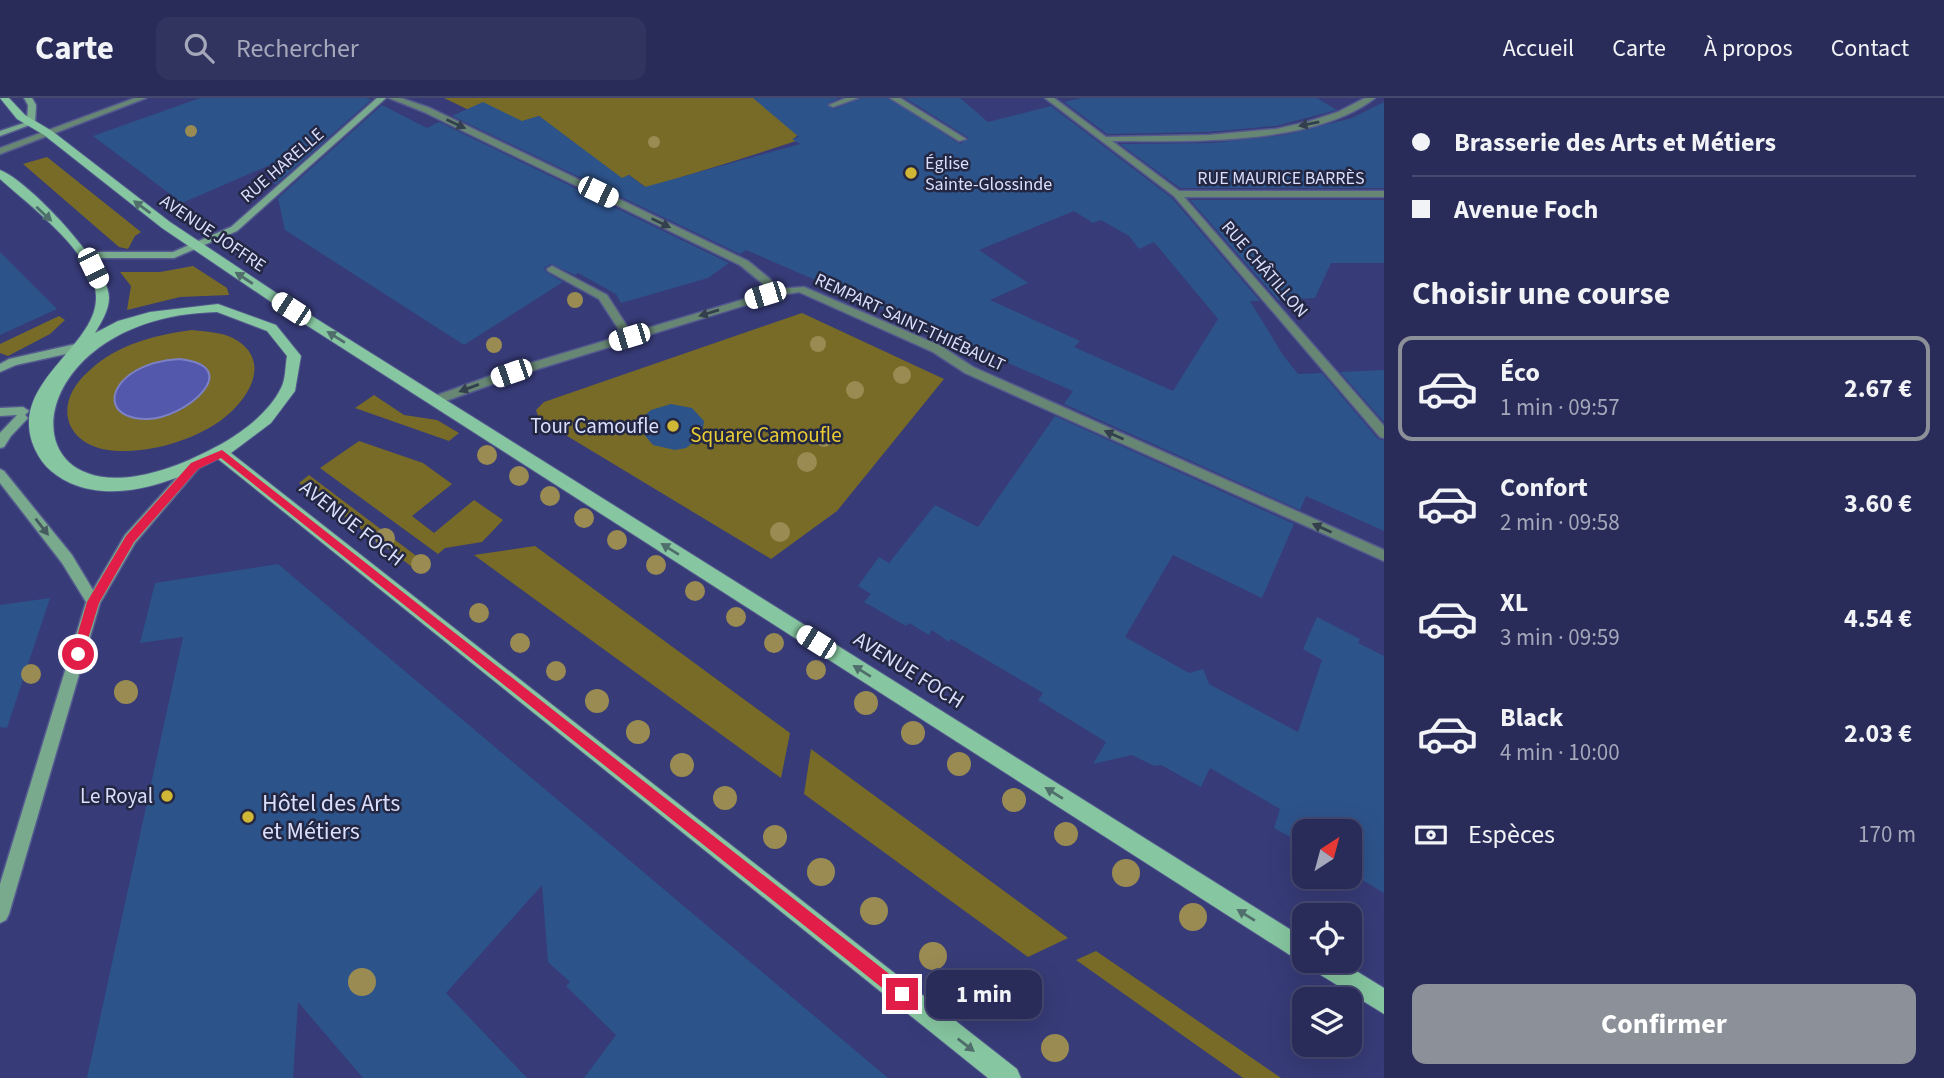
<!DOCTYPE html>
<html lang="fr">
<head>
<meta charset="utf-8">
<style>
  body { margin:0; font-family:"Source Sans 3",sans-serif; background:#31345f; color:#f1f3f6; height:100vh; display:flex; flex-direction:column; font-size:26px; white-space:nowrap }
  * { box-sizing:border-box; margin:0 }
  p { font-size:23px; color:#a5a7ba }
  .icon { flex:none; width:38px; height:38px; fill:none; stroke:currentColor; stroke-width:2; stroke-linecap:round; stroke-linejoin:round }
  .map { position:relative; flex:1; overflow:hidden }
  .side { display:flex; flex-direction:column; background:#292c59; width:560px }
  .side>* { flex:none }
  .top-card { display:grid; align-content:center; height:154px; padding:0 28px; background:#292c59 }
  .needle { width:46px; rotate:36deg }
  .buttons { position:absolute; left:1292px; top:721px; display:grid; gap:14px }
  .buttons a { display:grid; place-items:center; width:70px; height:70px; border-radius:14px; background:#292c59; box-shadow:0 7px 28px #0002,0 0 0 2px #45486f; font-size:35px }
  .end { position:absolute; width:32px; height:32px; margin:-16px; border:9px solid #e11d48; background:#fff; box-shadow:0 0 0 4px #fff }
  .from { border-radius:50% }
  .bubble { position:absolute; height:49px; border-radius:14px; background:#292c59; box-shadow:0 7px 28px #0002,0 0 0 2px #45486f; font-size:23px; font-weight:700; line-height:49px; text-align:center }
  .car { position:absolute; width:21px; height:42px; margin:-21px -10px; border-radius:9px; box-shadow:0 0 5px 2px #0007; background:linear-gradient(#fff 24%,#345 0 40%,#fff 0 76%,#345 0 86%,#fff 0) }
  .top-card b { display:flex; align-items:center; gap:24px; height:66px; font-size:26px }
  .top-card b+b { border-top:2px solid #45486f }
  .top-card i { width:18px; height:18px; background:#f1f3f6 }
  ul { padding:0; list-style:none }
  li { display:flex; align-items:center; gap:21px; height:105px; margin:0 14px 10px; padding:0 14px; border:4px solid transparent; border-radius:14px }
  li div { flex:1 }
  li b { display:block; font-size:26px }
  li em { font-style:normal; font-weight:700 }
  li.on { border-color:#8c9099 }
  li>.icon { width:63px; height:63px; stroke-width:1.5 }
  h2 { padding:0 28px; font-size:32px; line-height:84px }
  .pay { display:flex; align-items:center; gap:18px; height:77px; padding:0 28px; font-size:26px }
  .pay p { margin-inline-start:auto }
  .primary-button { display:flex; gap:14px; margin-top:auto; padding:14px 28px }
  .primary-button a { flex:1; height:80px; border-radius:14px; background:#8c9099; color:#fff; font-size:28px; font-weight:700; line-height:80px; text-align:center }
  header { display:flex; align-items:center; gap:42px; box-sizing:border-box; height:98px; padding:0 35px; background:#292c59; border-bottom:2px solid #45486f }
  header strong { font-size:33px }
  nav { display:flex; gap:38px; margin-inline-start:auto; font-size:24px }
  .search { width:490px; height:63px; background:#31345f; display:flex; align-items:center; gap:18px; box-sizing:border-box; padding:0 24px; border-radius:14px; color:#a5a7ba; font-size:26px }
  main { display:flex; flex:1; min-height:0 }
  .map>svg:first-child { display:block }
</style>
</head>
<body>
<header>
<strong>Carte</strong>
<div class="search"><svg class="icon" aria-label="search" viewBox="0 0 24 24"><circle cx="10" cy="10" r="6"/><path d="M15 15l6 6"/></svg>Rechercher</div>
<nav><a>Accueil</a><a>Carte</a><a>À propos</a><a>Contact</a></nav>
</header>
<main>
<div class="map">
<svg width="1384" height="980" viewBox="0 0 1384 980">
  <rect width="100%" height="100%" fill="#373b77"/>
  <g fill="#786b28" fill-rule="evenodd">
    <path d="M444 0H755L798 37 793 41 796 43C748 59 696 74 647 90L629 77 621 81 539 18 504 29Z"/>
    <path d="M47 59 141 134 135 138 128 151 119 149 23 66Z"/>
    <path d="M193 168 227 190 229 197 180 199 127 212 131 188 120 174H160Z"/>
    <path d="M802 215 944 281 837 413 771 461 539 321 536 312 544 304Z"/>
    <path d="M59 218 65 222 50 236 8 258 0 255V246Z"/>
    <path d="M192 232C208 234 225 234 238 243 275 268 242 310 214 327 186 344 152 354 118 353 65 351 50 306 90 272 118 246 155 237 192 232ZM202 266C222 289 188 309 170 317L116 292 136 273Z"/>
    <path d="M374 297 404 317 437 322 459 335 449 343 355 310Z"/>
    <path d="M359 343 423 365 452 386 412 418 434 435 474 402 503 422 482 444 445 450 438 456 320 370Z"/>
    <path d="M309 377 427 466 419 474 299 385Z"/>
    <path d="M535 448 790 635 781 680 474 457Z"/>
    <path d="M811 651 1068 840 1028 859 804 696Z"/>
    <path d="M1096 853 1281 980H1243L1076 862Z"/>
  </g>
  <path fill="#5358ac" stroke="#7c80c4" stroke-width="2" d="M179 261C247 268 185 321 147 321 106 321 105 290 137 272 150 265 164 262 179 261Z"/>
  <g fill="#2d538b" fill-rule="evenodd">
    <path d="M200 0H367L371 2 275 87 270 67 182 105 93 38Z"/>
    <path d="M753 0H839L827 6 834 11 861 0H888L960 46 969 40 905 0H960L988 24 1051 8 1172 100 1260 203H1250L1283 257 1298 276 1322 275 1378 341 1384 342V433L1306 398 1300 412 1064 306 1073 293 746 152 740 156 452 18 483 4 522 23 539 18 622 80 629 77 645 89 800 46 792 41 799 39ZM1074 113 1093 125 1101 122 1129 138 1139 151 1154 144 1218 221 1173 293 1074 249 1080 243 990 202 1028 185 979 152Z"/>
    <path d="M1081 0H1317L1337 12 1276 28 1209 34 1107 36 1064 4Z"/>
    <path d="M1384 4V90H1180L1120 46 1212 45 1285 37 1352 20Z"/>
    <path d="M382 7 427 30 439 24 729 165 708 180 621 205 616 196 578 175 575 177 551 166 544 170 546 174 563 184 464 247 285 132 278 100Z"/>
    <path d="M1190 102H1384V165H1331L1315 200 1278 202Z"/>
    <path d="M0 154 57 211 0 237Z"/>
    <path d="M1384 272V324L1340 274Z"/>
    <path d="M671 306 692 310 704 323 702 338 686 350 675 352 653 347 641 333 644 318 651 312Z"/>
    <path d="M1055 318 1294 426 1262 500 1173 457 1125 539 1189 575 1203 571 1209 586 1298 634 1322 562 1303 551 1317 519 1360 541 1358 545 1384 558V795L1349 774V733H1304V747L1274 730 1280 711 1210 670 1201 689 1161 667 1154 668 1132 657 1093 666 1106 644 1038 602 1043 595 951 541 949 544 932 532 929 537 909 525 906 528 864 504 871 496 858 488 879 459 889 465 935 407 978 429Z"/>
    <path d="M278 466 559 703 888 980H584L616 937 566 888 570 884 548 864 542 787 446 895 527 980H363L298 904 293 980H87L183 539 140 545 155 485Z"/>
    <path d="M50 500 7 630 0 629V507Z"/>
  </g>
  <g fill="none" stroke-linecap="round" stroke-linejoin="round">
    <defs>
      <g id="lane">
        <path d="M135 0H146L0 56V50Z"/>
        <path d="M846 0H858L833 9 829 7Z"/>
        <path d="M890 0H900L966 41 959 43Z"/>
        <path d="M552 168 607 197 634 239 633 241H625L599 201 548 173 547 171Z"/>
      </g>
      <g id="street">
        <path d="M389 0H401L430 10 748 163 770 181 777 191 804 189 941 248 973 269 1384 452V463L965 275 933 254 799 194 775 198 515 278 440 305H432V299L507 272 768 194 762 185 740 167 424 14Z"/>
        <path d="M1045 0H1054L1106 39 1209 37 1276 31 1307 24 1338 14 1365 0H1375C1313 48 1188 43 1112 43L1179 93H1384V99H1184L1384 328V340L1380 339 1174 98Z"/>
      </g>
      <g id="secondary">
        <path d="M24 0H32L36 7 35 25 0 38V33L27 24 28 7Z"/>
        <path d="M377 0H386L237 133 174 160H87L82 157 87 154H173L231 129Z"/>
        <path d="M80 245 85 249 84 252 16 267 0 274V266L9 261Z"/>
        <path d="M23 309 29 313 25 317 28 320 11 338 4 349 0 350V335L17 317 0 318V310Z"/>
        <path d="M194 363 198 365 200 368 198 371 135 445 100 505 9 816 6 822 0 825V786L86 504 62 465 0 385V371L4 373 72 457 93 492 125 437 190 365Z"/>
      </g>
      <g id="primary">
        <path d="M0 0H9L25 17 52 33 170 124 296 208 1304 840V863H1340L1384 890V916L1311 871 1307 863 1304 865 1296 861 286 214 162 130 44 37 17 21Z"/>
        <path d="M0 72C28 82 110 169 109 200 109 212 101 225 95 235L118 223 150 214 218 206 276 227 301 258 295 293 271 325 231 355 1017 971 1021 980H988L218 361C175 383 118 406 70 385 51 376 39 364 32 344 12 282 98 248 96 198 95 156 29 107 0 81ZM217 214 267 233 287 258C285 268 286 281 281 290 268 317 236 339 210 352 0 460 0 219 217 214Z"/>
      </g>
    </defs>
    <use href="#lane" stroke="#54598f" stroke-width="3"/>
    <use href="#street" stroke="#54598f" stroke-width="3"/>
    <use href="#secondary" stroke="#54598f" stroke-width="3"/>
    <use href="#primary" stroke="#54598f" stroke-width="2"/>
    <use href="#lane" fill="#678673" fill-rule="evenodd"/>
    <use href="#street" fill="#678673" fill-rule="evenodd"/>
    <use href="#secondary" fill="#79aa8d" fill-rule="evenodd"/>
    <use href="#primary" fill="#86c6a0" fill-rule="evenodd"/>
  </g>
  <g fill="#998b52">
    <circle cx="191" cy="33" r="6"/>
    <circle cx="654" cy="44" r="6"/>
    <circle cx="575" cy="202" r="8"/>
    <circle cx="818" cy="246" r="8"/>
    <circle cx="494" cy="247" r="8"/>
    <circle cx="902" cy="277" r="9"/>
    <circle cx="855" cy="292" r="9"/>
    <circle cx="824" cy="340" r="9"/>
    <circle cx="487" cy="357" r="10"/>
    <circle cx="807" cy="364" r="10"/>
    <circle cx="519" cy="378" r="10"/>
    <circle cx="550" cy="398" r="10"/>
    <circle cx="584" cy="420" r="10"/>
    <circle cx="780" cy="434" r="10"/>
    <circle cx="385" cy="440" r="10"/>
    <circle cx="617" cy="442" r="10"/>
    <circle cx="421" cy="466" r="10"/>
    <circle cx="656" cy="467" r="10"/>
    <circle cx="695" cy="493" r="10"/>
    <circle cx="479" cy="515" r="10"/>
    <circle cx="736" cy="519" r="10"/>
    <circle cx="520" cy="545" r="10"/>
    <circle cx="774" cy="545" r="10"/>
    <circle cx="816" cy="572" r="10"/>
    <circle cx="556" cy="573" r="10"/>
    <circle cx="31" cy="576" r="10"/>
    <circle cx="126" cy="594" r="12"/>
    <circle cx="597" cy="603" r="12"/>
    <circle cx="866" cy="605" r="12"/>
    <circle cx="638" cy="634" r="12"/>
    <circle cx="913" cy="635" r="12"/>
    <circle cx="959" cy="666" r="12"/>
    <circle cx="682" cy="667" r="12"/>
    <circle cx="725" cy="700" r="12"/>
    <circle cx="1014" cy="702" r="12"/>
    <circle cx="1066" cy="736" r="12"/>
    <circle cx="775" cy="739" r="12"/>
    <circle cx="821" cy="774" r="14"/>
    <circle cx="1126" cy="775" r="14"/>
    <circle cx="874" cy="813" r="14"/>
    <circle cx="1193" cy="819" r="14"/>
    <circle cx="933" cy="858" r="14"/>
    <circle cx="362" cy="884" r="14"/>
    <circle cx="985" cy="897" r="14"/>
    <circle cx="1055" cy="950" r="14"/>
  </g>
  <defs><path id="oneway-solid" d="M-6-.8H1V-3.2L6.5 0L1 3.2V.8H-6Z" transform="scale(1.75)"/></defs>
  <g fill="#343f4e">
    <use href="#oneway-solid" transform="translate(456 26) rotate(25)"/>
    <use href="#oneway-solid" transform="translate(1309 26) rotate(168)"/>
    <use href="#oneway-solid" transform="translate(661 125) rotate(26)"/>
    <use href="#oneway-solid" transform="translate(709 215) rotate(163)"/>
    <use href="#oneway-solid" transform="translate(469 290) rotate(160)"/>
    <use href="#oneway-solid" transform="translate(1114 337) rotate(-156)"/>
    <use href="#oneway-solid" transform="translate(1322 430) rotate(-156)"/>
  </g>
  <g fill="#506f6c">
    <use href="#oneway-solid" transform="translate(142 109) rotate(-144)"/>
    <use href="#oneway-solid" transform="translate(44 116) rotate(43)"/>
    <use href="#oneway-solid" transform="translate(244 180) rotate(-147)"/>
    <use href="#oneway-solid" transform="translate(336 239) rotate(-148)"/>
    <use href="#oneway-solid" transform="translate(670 451) rotate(-148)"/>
    <use href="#oneway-solid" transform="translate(862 573) rotate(-148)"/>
    <use href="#oneway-solid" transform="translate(1054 695) rotate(-148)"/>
    <use href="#oneway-solid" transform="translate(1246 817) rotate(-148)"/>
    <use href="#oneway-solid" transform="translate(966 947) rotate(38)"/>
  </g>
  <use fill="#455b60" href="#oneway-solid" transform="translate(42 429) rotate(52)"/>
  <path fill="#e11d48" d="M222 352 907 890 909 896 907 901 902 903 896 901 221 360 198 371 134 444 99 505 82 560H73L72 556 87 504 126 438 191 365Z"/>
  <g fill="#d0b736" stroke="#232742" stroke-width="2.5">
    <circle cx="911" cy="75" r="7"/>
    <circle cx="673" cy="328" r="7"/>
    <circle cx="167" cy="698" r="7"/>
    <circle cx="248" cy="719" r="7"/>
  </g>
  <g text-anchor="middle" stroke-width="5" stroke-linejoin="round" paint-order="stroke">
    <g font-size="18" fill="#dadffd" stroke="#232742" text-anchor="start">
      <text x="925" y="71">Église<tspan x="925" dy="21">Sainte-Glossinde</tspan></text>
    </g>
    <g font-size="18" fill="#dadffd" stroke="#232742">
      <text transform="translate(282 67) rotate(-41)" y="6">RUE HARELLE</text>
      <text x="1281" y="86">RUE MAURICE BARRÈS</text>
      <text transform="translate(213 135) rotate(34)" y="6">AVENUE JOFFRE</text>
      <text transform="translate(1265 171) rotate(49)" y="6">RUE CHÂTILLON</text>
      <text transform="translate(910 224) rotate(25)" y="6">REMPART SAINT-THIÉBAULT</text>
    </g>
    <g font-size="21" fill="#dadffd" stroke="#232742" text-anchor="end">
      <text x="659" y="335">Tour Camoufle</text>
      <text x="153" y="705">Le Royal</text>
    </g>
    <g font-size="21" fill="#e9cc33" stroke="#232742">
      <text x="766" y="344">Square Camoufle</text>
    </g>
    <g font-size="21" fill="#dadffd" stroke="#232742">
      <text transform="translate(352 425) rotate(38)" y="7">AVENUE FOCH</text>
      <text transform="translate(909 572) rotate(32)" y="7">AVENUE FOCH</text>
    </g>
    <g font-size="24" fill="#dadffd" stroke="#232742" text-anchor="start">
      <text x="262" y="713">Hôtel des Arts<tspan x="262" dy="28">et Métiers</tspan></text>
    </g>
  </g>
</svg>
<div class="buttons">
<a><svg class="needle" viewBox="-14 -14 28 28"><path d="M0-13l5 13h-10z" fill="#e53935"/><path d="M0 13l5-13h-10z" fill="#a5a7ba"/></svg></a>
<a><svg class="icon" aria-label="locate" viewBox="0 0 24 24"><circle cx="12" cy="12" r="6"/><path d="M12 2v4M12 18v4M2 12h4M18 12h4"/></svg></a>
<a><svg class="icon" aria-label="layers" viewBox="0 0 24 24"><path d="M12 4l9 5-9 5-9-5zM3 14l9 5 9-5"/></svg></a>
</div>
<i class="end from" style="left:78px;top:556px"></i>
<i class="end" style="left:902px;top:896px"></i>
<div class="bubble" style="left:926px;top:872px;width:116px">1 min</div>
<i class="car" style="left:598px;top:94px;rotate:116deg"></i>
<i class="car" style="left:93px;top:170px;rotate:154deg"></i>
<i class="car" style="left:765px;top:197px;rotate:253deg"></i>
<i class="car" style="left:291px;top:211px;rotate:303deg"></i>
<i class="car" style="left:629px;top:239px;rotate:253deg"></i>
<i class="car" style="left:511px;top:275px;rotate:251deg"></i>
<i class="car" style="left:816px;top:544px;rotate:302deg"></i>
</div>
<section class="side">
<div class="top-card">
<b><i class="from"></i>Brasserie des Arts et Métiers</b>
<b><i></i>Avenue Foch</b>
</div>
<h2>Choisir une course</h2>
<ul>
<li class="on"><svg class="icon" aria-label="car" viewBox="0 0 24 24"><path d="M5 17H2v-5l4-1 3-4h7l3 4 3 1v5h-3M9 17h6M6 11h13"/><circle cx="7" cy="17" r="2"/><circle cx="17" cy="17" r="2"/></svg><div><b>Éco</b><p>1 min · 09:57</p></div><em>2.67 €</em></li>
<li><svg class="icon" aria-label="car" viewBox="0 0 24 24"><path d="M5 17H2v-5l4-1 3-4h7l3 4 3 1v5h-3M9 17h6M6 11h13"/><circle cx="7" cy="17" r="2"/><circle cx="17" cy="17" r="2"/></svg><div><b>Confort</b><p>2 min · 09:58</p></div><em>3.60 €</em></li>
<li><svg class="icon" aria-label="car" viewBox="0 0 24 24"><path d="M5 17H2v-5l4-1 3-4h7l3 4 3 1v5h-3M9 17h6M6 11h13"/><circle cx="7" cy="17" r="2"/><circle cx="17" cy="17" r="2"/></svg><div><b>XL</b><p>3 min · 09:59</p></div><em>4.54 €</em></li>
<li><svg class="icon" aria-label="car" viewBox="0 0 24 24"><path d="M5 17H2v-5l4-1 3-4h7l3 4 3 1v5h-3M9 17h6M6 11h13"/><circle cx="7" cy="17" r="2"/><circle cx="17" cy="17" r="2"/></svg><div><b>Black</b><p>4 min · 10:00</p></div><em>2.03 €</em></li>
</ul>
<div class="pay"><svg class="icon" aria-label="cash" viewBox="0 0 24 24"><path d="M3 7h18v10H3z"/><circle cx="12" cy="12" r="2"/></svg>Espèces<p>170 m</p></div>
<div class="primary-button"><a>Confirmer</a></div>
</section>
</main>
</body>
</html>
